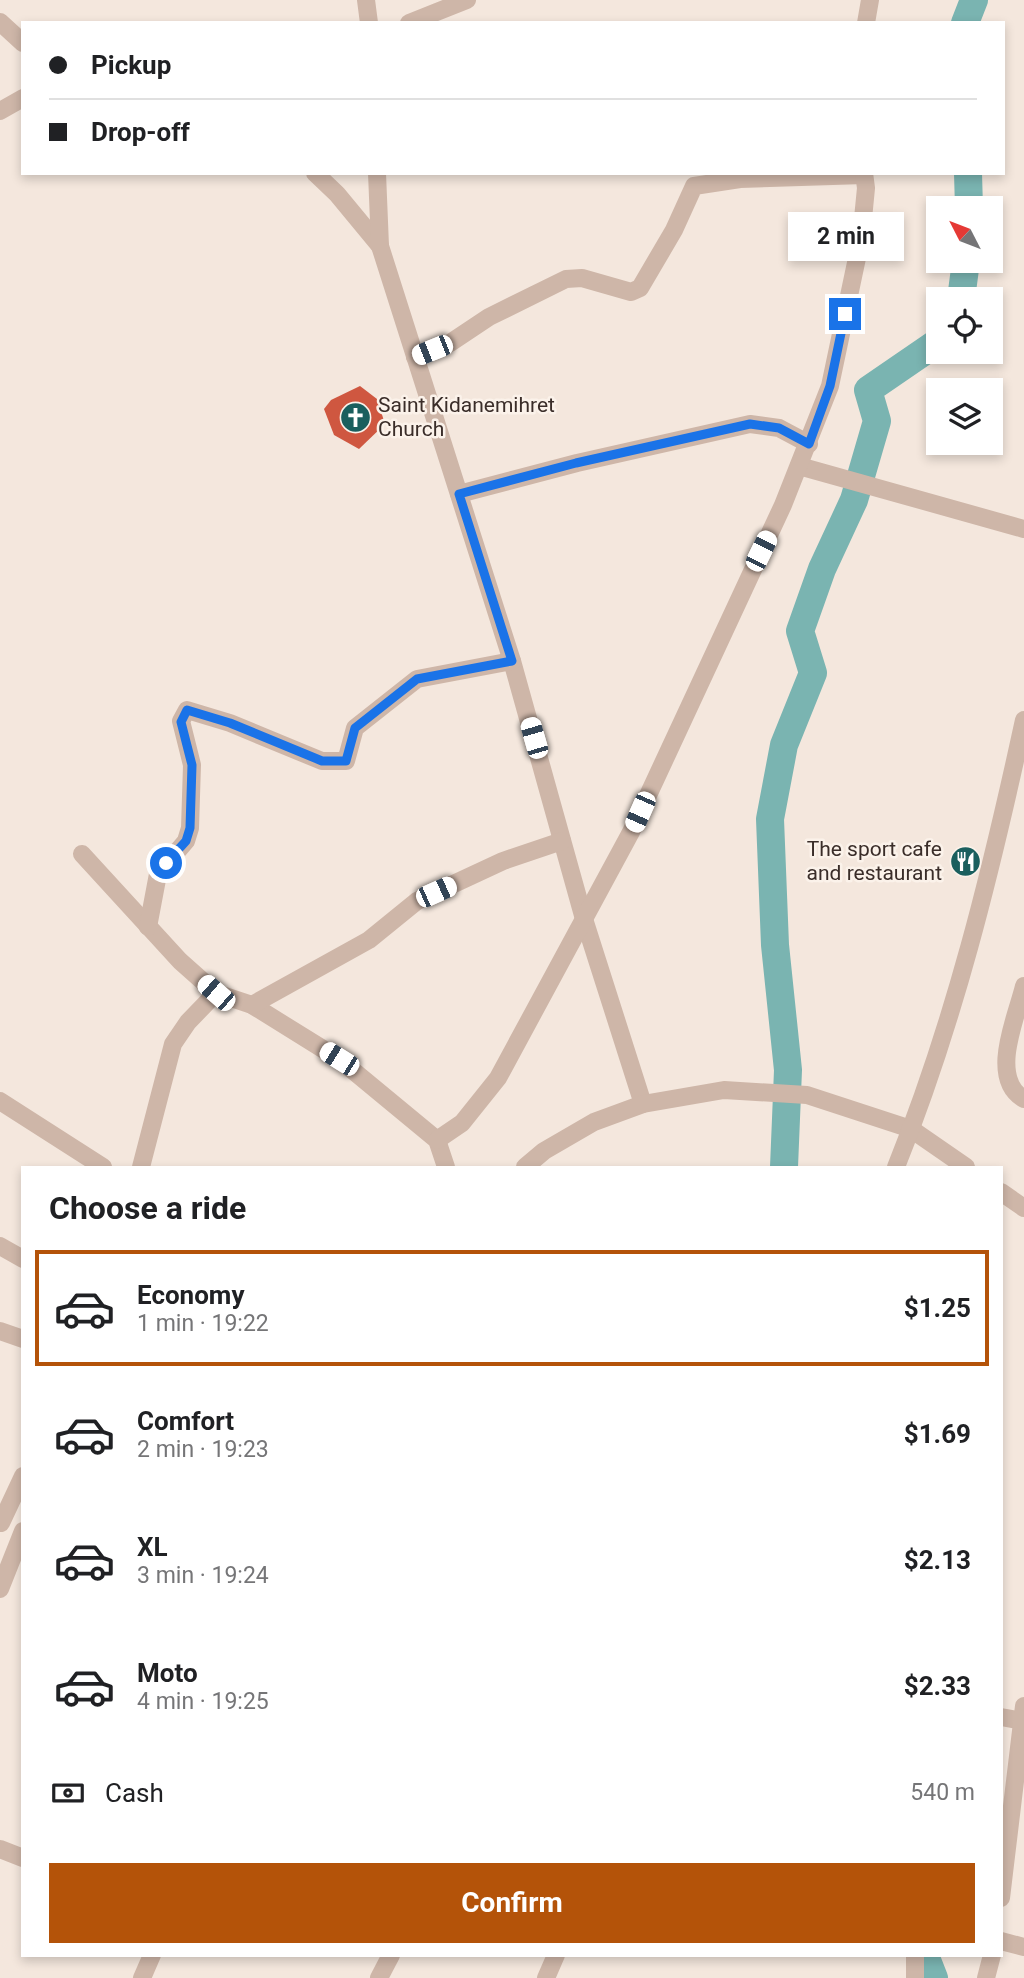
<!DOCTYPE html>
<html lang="en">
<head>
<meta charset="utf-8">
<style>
  body { margin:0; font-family:Roboto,sans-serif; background:#f6f6f6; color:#202124; height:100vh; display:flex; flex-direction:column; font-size:26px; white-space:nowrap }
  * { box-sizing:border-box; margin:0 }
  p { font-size:23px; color:#757577 }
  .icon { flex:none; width:38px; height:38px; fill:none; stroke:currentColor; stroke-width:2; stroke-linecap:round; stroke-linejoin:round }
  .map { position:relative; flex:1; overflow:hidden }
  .sheet { position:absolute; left:21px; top:1166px; width:982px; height:791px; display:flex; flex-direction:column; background:#fff; border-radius:0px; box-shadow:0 4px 10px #0003 }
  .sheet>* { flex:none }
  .top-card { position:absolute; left:21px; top:21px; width:984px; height:154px; border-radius:0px; box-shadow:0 4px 10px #0003; display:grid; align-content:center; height:154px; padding:0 28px; background:#fff }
  .needle { width:46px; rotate:312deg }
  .controls { position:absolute; left:926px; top:196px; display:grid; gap:14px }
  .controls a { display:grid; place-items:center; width:77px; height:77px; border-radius:0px; background:#fff; box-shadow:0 4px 10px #0003; font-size:35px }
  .end { position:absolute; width:32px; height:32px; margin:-16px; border:9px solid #1a73e8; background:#fff; box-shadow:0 0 0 4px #fff }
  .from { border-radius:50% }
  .bubble { position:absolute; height:49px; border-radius:0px; background:#fff; box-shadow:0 4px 10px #0003; font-size:23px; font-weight:700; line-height:49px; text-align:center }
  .car { position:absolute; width:21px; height:42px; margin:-21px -10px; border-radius:9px; box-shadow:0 0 5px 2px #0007; background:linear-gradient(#fff 24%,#345 0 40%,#fff 0 76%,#345 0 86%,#fff 0) }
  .top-card b { display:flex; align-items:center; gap:24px; height:66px; font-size:26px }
  .top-card b+b { border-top:2px solid #e0e0e0 }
  .top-card i { width:18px; height:18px; background:#202124 }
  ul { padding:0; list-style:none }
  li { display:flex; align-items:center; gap:21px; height:116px; margin:0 14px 10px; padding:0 14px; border:4px solid transparent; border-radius:0px }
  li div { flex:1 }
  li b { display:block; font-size:26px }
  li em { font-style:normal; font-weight:700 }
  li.selected { border-color:#b45309 }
  li>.icon { width:63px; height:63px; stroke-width:1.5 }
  h2 { padding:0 28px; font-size:32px; line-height:84px }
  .pay { display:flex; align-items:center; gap:18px; height:77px; padding:0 28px; font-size:26px }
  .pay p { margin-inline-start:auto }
  .cta { display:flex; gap:14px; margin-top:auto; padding:14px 28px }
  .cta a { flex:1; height:80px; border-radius:0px; background:#b45309; color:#fff; font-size:28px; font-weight:700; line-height:80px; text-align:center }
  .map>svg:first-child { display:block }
</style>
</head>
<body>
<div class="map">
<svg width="1024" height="1978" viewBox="0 0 1024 1978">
  <rect width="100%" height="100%" fill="#f4e7dd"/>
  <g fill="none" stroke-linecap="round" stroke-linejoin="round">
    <g stroke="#7ab4b1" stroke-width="28">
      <path d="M965 23 974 0"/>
      <path d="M968 173 969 208"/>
      <path d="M961 299 966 261"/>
      <path d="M784 1167 788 1070 775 945 770 819 784 745 813 673 800 631 822 569 854 500 877 421 868 390 938 342"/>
      <path d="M925 1955 934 1978"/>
    </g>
  </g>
  <path fill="#cf5740" d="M360 386 377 399 385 424 359 449 334 435 324 409 331 400Z"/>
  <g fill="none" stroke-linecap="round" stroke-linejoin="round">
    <g stroke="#ceb6a8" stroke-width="18">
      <path d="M366 0 369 23"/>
      <path d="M0 22 23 43"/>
      <path d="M409 23 467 0"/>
      <path d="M866 23 870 0"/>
      <path d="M0 111 23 98"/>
      <path d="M315 173 337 194 380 246"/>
      <path d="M377 173 380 246 512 661 584 919 643 1104"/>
      <path d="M415 357 450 343 489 317 566 279 582 278 631 292 640 288 674 230 694 186 740 179 864 175"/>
      <path d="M799 466 1024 529"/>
      <path d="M459 494 577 463 750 424 779 428 809 444"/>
      <path d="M82 854 180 961 216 993 252 1005 339 1059 437 1140 446 1167"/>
      <path d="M148 927 158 874 186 841 190 828 192 765 181 721 187 710 230 723 322 761H346L355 728 417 679 512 661"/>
      <path d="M1024 986C1017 1016 988 1078 1024 1099"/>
      <path d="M252 1005 369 940 417 901 503 861 562 841"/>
      <path d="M0 1101 103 1167"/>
      <path d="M437 1140 462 1123 498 1078 631 832 783 505 830 386 861 239 866 188 864 173"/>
      <path d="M141 1167 173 1044 188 1022 216 993"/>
      <path d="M525 1167 544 1151 594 1122 643 1104 724 1090 807 1095 911 1129 966 1167"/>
      <path d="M896 1167C954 1023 991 872 1024 720"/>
      <path d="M1001 1192 1024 1208"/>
      <path d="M0 1246 23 1259"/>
      <path d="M0 1331 23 1339"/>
      <path d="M1 1523 23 1476"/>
      <path d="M0 1589 23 1531"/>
      <path d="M1001 1717 1023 1721"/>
      <path d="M0 1849 23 1858"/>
      <path d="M1001 1898 1024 1706"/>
      <path d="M1001 1941 1024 1947"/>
      <path d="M142 1978 152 1955"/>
      <path d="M379 1978 391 1955"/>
      <path d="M546 1978 556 1955"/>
      <path d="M915 1978V1955"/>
      <path d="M986 1978 992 1955"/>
    </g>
  </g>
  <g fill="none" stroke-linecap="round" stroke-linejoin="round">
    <path stroke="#1a73e8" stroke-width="9" d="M166 863 186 841 190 828 192 765 181 722 187 710 230 723 322 761H346L355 728 417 679 512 661 459 494 576 463 750 424 779 428 809 444 830 386 845 314"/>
  </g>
  <defs>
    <symbol id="church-disc" viewBox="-11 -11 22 22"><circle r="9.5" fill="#1a5f5e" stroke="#fbf2ea"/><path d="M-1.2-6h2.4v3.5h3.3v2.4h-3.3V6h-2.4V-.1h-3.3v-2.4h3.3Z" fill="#fff"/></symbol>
    <symbol id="restaurant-disc" viewBox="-11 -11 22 22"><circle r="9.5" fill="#1a5f5e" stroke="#fbf2ea"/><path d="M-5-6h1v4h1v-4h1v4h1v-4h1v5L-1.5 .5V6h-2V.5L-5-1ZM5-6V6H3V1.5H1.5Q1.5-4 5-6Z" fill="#fff"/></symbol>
  </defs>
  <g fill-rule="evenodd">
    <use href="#church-disc" x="338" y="400" width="35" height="35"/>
    <use href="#restaurant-disc" x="948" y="844" width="35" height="35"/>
  </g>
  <g text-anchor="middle" stroke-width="5" stroke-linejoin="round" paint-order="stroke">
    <g font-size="21" fill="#3a2d29" stroke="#fbf2ea" text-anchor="start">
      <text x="378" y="412">Saint Kidanemihret<tspan x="378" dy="24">Church</tspan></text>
      <text x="942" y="856" text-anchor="end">The sport cafe<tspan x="942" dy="24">and restaurant</tspan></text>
    </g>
  </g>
</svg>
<div class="controls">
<a><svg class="needle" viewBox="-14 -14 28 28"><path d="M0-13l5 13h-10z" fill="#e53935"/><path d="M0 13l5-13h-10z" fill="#757577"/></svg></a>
<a><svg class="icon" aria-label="locate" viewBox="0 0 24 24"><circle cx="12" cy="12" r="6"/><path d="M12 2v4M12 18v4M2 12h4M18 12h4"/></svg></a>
<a><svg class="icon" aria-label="layers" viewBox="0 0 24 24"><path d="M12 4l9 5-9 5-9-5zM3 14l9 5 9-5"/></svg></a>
</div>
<i class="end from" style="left:166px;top:863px"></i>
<i class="end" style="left:845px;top:314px"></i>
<div class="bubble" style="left:788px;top:212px;width:116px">2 min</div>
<i class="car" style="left:432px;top:350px;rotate:248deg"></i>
<i class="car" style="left:761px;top:551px;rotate:26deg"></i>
<i class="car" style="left:534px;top:738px;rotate:344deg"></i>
<i class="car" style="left:640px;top:812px;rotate:204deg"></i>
<i class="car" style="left:436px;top:892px;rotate:66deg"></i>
<i class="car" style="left:216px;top:993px;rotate:311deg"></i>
<i class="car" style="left:339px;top:1059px;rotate:302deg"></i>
<div class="top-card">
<b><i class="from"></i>Pickup</b>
<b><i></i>Drop-off</b>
</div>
<section class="sheet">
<h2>Choose a ride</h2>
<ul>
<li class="selected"><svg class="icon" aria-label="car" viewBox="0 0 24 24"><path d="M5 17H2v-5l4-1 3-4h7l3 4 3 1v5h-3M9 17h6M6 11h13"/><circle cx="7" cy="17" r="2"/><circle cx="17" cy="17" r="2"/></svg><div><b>Economy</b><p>1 min · 19:22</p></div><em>$1.25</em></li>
<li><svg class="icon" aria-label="car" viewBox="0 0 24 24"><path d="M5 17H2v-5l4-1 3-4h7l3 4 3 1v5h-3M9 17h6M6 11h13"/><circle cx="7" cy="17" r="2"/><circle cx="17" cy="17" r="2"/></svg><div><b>Comfort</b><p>2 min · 19:23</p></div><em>$1.69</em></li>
<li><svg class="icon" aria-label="car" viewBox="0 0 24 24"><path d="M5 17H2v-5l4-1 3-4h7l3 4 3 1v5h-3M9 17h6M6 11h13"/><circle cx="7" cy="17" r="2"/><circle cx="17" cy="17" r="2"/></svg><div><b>XL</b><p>3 min · 19:24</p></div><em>$2.13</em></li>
<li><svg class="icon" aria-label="car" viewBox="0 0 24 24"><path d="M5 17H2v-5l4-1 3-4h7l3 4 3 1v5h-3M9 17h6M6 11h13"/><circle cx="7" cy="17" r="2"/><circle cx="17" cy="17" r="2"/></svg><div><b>Moto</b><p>4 min · 19:25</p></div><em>$2.33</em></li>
</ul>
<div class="pay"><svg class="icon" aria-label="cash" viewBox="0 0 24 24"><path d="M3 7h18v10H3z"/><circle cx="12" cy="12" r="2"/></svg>Cash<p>540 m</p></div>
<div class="cta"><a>Confirm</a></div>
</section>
</div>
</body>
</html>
